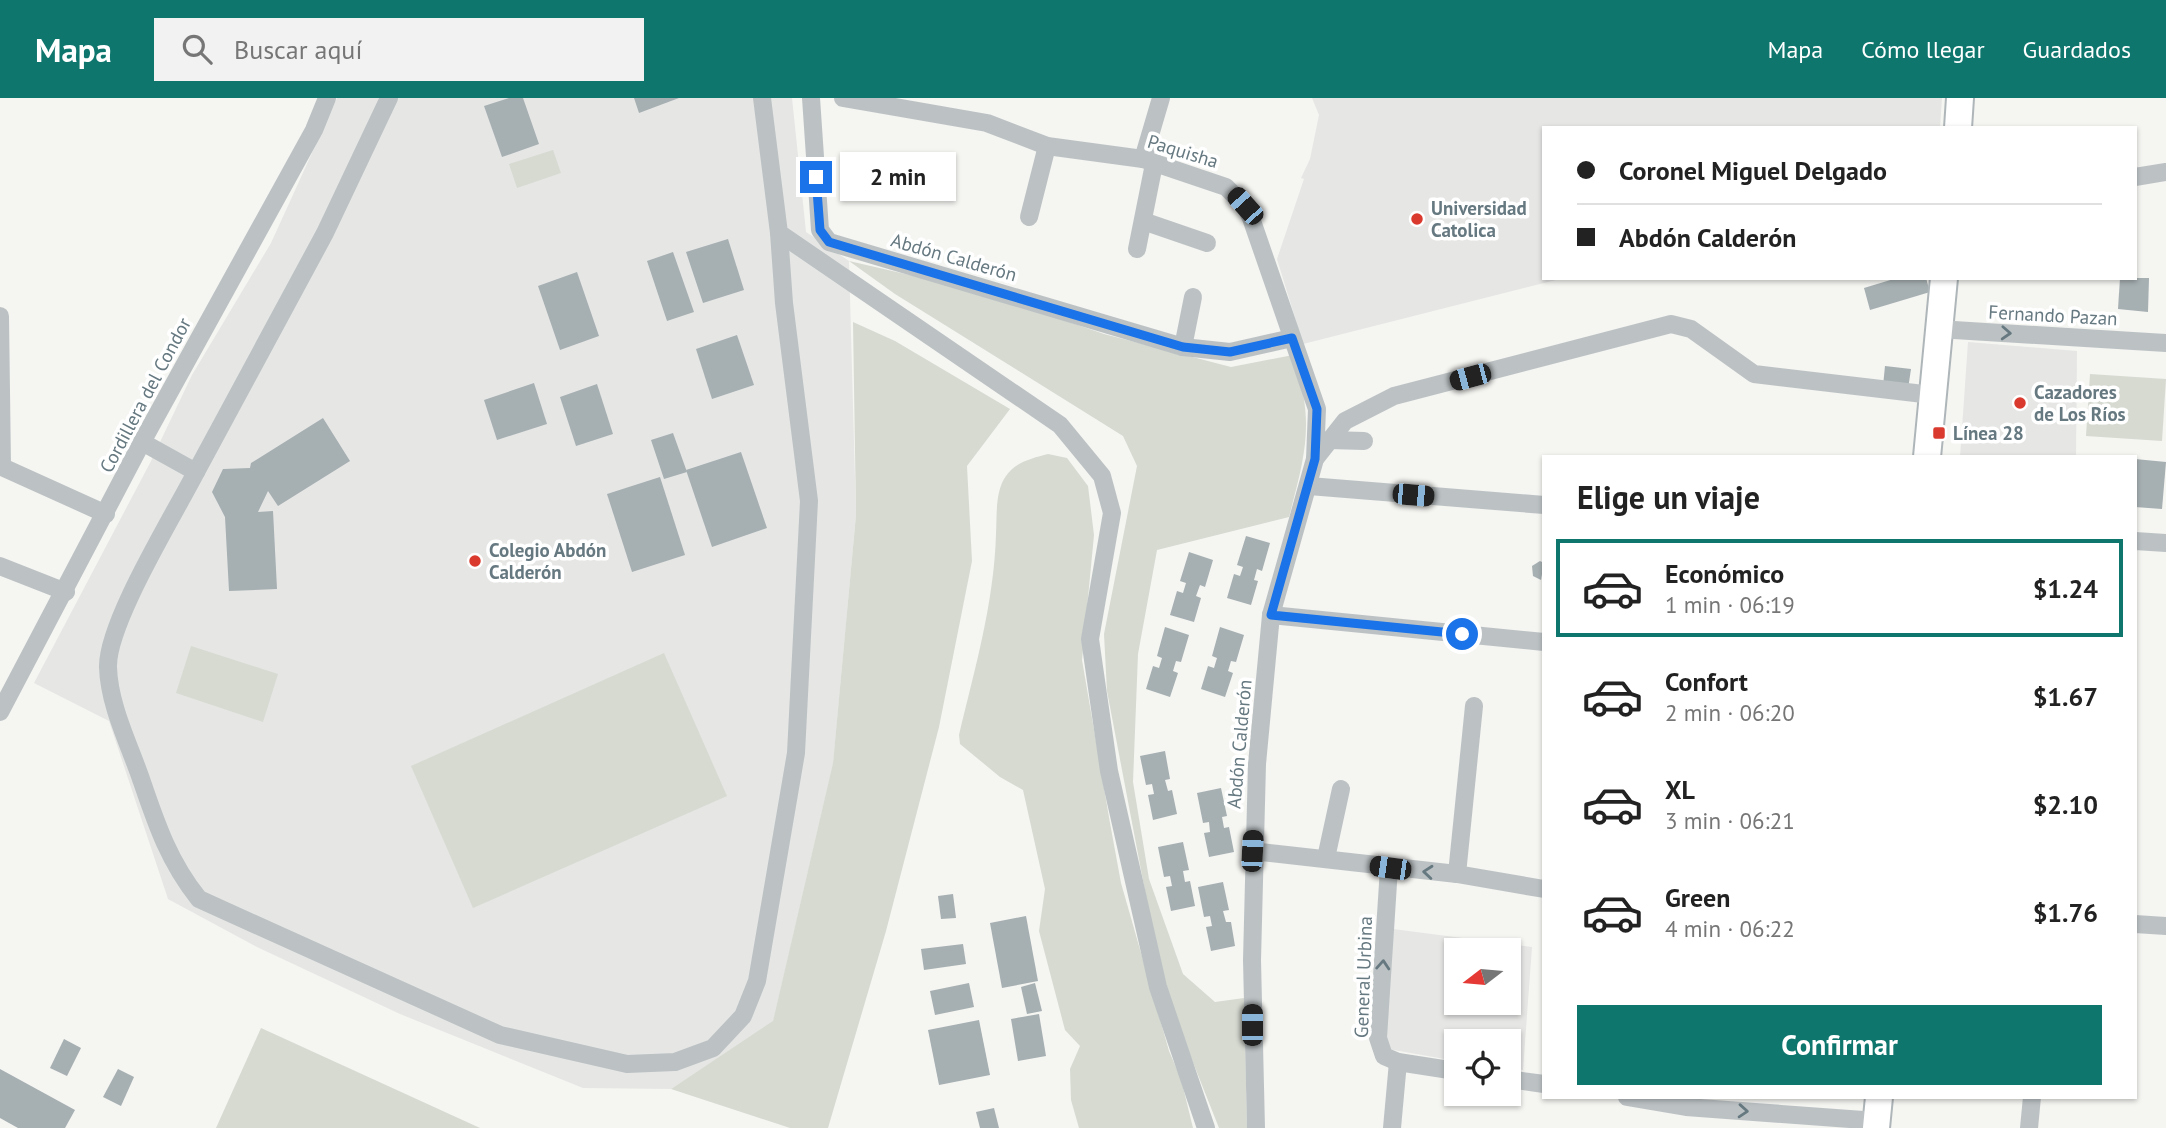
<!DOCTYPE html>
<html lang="es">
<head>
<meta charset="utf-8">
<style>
  body { margin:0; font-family:"PT Sans",sans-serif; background:#f2f2f2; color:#222; height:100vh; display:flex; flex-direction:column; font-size:26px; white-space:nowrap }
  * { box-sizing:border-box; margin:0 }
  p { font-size:23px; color:#767676 }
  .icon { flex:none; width:38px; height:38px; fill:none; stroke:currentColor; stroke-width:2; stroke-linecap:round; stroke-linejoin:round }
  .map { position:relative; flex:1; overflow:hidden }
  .details { position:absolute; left:1542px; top:357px; width:595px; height:644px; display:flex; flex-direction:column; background:#fff; border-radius:0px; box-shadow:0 2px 5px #0004 }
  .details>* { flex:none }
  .guide { position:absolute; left:1542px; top:28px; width:595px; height:154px; border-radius:0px; box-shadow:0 2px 5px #0004; display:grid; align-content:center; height:154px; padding:0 35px; background:#fff }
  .needle { width:46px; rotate:254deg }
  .controls { position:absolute; left:1444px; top:840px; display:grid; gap:14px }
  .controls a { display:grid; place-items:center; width:77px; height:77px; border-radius:0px; background:#fff; box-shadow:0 2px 5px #0004; font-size:35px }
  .end { position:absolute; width:32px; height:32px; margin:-16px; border:9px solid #1a73e8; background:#fff; box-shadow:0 0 0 4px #fff }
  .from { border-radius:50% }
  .bubble { position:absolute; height:49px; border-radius:0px; background:#fff; box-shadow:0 2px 5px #0004; font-size:23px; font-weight:600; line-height:49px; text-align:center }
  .car { position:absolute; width:21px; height:42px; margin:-21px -10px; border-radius:9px; box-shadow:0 0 5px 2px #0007; background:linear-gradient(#222 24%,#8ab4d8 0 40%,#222 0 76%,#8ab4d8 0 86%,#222 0) }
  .guide b { display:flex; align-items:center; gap:24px; height:66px; font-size:26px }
  .guide b+b { border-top:2px solid #e0e0e0 }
  .guide i { width:18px; height:18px; background:#222 }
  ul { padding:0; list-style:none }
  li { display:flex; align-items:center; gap:21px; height:98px; margin:0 14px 10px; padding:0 21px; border:4px solid transparent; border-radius:0px }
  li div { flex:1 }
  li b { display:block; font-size:26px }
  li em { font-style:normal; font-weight:600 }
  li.on { border-color:#0f766e }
  li>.icon { width:63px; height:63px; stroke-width:1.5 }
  h2 { padding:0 35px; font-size:32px; line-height:84px }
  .primary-button { display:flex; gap:14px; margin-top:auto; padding:14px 35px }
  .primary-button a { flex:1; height:80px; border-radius:0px; background:#0f766e; color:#fff; font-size:28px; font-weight:600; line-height:80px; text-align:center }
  header { display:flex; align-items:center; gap:42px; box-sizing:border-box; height:98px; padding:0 35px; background:#0f766e; color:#fff }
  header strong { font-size:33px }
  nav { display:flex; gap:38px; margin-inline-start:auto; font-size:24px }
  .search { width:490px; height:63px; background:#f2f2f2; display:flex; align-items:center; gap:18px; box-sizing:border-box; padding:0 24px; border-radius:0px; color:#767676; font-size:26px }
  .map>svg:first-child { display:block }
</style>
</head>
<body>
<header>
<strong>Mapa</strong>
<div class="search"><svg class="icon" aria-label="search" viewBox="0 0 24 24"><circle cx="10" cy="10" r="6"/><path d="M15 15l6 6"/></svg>Buscar aquí</div>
<nav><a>Mapa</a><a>Cómo llegar</a><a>Guardados</a></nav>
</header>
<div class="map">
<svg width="2166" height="1030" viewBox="0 0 2166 1030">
  <rect width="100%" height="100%" fill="#f5f5f2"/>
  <g fill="#e6e6e5" fill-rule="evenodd">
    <path d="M337 0H792L806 134 849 163 856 417 833 666 773 924 671 991 583 990 400 916 257 849 168 801 109 623 34 585 150 365 192 277 271 145Z"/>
    <path d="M1312 0H1942L1940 30H1544V180H1564L1303 246 1277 161 1304 81 1301 80 1310 61 1319 17Z"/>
    <path d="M1968 244 2077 253 2076 359H1960Z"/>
    <path d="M1393 831 1532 849 1523 972 1509 970 1508 943H1456V963L1388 951 1385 943ZM1456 852H1508V905H1456Z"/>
  </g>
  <g fill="#d6dad1">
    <path d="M553 52 561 75 517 90 509 66Z"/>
    <path d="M849 163 979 193 1104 236 1231 269 1293 257C1315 324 1306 353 1289 419L1157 452 1138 556 1133 684 1149 781 1183 876 1215 904 1244 900 1247 1030H1219L1181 934 1157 856 1107 593 1104 536 1137 368 1123 338 895 196Z"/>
    <path d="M853 224 895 243 1010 311 967 368 972 463 939 629 886 833 828 1030H790L671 991 773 923 833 665 856 417Z"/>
    <path d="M2090 276 2166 281 2162 343 2086 338Z"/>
    <path d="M1048 356 1067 360 1088 388 1094 437 1082 562 1110 725 1121 785 1169 953 1181 981 1193 1030H1079L1071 1002 1070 971 1080 948 1065 932 1039 833 1045 791 1023 692 1000 679 960 646 959 637C975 570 994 505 996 436 997 418 995 393 1006 378 1015 364 1033 360 1048 356Z"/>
    <path d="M191 548 278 576 263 624 176 595Z"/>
    <path d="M664 555 727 698 473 810 411 668Z"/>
    <path d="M261 930 480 1030H216Z"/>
  </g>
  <g fill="#a6afb2">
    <path d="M509 0H523L539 46 502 59 484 8Z"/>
    <path d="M634 0H679L639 15Z"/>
    <path d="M728 141 744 192 703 205 686 154Z"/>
    <path d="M673 154 694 214 667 223 647 163Z"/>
    <path d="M577 174 599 238 560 252 538 188Z"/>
    <path d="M1897 180H1926L1930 194 1870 212 1864 190Z"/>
    <path d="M2120 180H2149L2148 214 2118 211Z"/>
    <path d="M737 237 754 287 712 301 696 251Z"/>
    <path d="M1885 268 1911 271 1908 291 1883 288Z"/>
    <path d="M534 285 547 326 497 342 484 302Z"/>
    <path d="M597 286 613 336 576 348 560 299Z"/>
    <path d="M323 320 350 363 278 408 268 393 258 414 273 413 277 491 229 493 225 419 212 394 223 371 250 370 251 365Z"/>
    <path d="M673 335 687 374 664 381 651 342Z"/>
    <path d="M741 354 767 430 712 449 686 372Z"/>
    <path d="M2135 361 2166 364 2162 411 2135 409Z"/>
    <path d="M660 379 685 457 632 474 607 396Z"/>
    <path d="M1246 438 1270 445 1262 473 1257 471 1254 482 1258 483 1251 507 1227 500 1234 476 1240 478 1243 469 1237 467Z"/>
    <path d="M1189 454 1213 462 1205 489 1200 487 1196 498 1201 500 1194 524 1170 517 1177 493 1183 495 1186 485 1180 483Z"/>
    <path d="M1540 463 1544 465 1541 482 1533 478 1532 468Z"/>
    <path d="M1165 529 1189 537 1181 564 1176 563 1173 573 1178 575 1170 599 1146 591 1153 568 1159 570 1162 560 1157 558Z"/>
    <path d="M1220 529 1244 537 1236 564 1231 563 1228 573 1233 575 1225 599 1201 591 1208 568 1214 570 1217 560 1212 558Z"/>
    <path d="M1165 653 1170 681 1165 682 1168 693 1172 692 1177 716 1153 722 1148 697 1154 696 1152 686 1146 687 1140 658Z"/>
    <path d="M1221 690 1227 718 1222 719 1224 730 1229 729 1234 754 1209 759 1204 735 1210 734 1209 724 1203 725 1197 695Z"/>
    <path d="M1183 744 1189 772 1183 773 1185 784 1190 783 1195 808 1171 813 1166 789 1172 788 1170 778 1164 779 1158 749Z"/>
    <path d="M1223 784 1229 812 1223 813 1226 824H1231L1235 848 1211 853 1206 829 1212 828 1210 818 1204 819 1198 789Z"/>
    <path d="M953 796 956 820 941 821 938 798Z"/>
    <path d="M1026 818 1038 883 1002 890 990 825Z"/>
    <path d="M963 846 966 866 924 872 921 851Z"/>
    <path d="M969 885 974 909 935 917 930 893Z"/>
    <path d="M1035 885 1042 913 1027 916 1021 889Z"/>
    <path d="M1039 916 1046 958 1018 963 1011 921Z"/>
    <path d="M979 922 990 977 939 987 928 932Z"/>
    <path d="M64 941 81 950 67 978 50 970Z"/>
    <path d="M0 971 75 1012 65 1030H18L0 1020Z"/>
    <path d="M118 971 134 979 121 1008 103 999Z"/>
    <path d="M994 1010 999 1030H980L976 1014Z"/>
  </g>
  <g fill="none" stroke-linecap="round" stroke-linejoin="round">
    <defs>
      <g id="secondary">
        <path d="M1958 30 1960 0"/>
        <path d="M1927 359 1944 180"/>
        <path d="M1876 1030 1879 999"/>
      </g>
    </defs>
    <use href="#secondary" stroke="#afb6b9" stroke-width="30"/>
    <g stroke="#bcc2c4" stroke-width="18">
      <path d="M762 0 779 135 1060 327 1102 378 1112 415 1090 541 1109 673 1158 889 1206 1030"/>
      <path d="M811 0 820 132 829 144 1183 249 1230 254 1292 240"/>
      <path d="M843 0 987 25 1047 48 1143 61 1226 89 1245 108 1251 120 1317 311 1315 361"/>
      <path d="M1143 61 1161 0"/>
      <path d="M2135 79 2166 74"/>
      <path d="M1029 119 1047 48"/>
      <path d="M1143 123 1207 145"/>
      <path d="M1137 151 1154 66"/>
      <path d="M0 218 2 369"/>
      <path d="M1938 231 2166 245"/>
      <path d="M1183 249 1193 199"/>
      <path d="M1329 342 1364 343"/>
      <path d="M142 344 196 374 325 135 389 0"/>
      <path d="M0 368 106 416"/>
      <path d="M196 374C174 417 107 525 108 569 109 607 129 646 141 681 156 725 169 764 199 801L500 937 627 966 675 964 713 950 743 918 757 883 796 655 809 403 784 205 779 135"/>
      <path d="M1309 388 1544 407"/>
      <path d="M2135 443 2166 445"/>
      <path d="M0 468 66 494"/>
      <path d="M1271 517 1544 544"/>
      <path d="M0 614 142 344 314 32 327 0"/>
      <path d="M1252 753 1457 776 1544 791"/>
      <path d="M1326 760 1341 691"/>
      <path d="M1389 770 1378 940 1384 958 1398 964 1456 973"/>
      <path d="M1457 776 1474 608"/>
      <path d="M2135 826 2166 828"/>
      <path d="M1508 981 1544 986"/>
      <path d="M1627 999 1686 1009 1877 1023"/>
      <path d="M1256 1030 1252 862 1257 666 1271 517 1315 361 1345 323 1394 298 1671 226 1691 231 1754 276 1932 297"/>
      <path d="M1392 1030 1398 964"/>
      <path d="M2029 1030 2032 999"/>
    </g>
    <use href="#secondary" stroke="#fff" stroke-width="26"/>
  </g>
  <defs><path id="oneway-chevron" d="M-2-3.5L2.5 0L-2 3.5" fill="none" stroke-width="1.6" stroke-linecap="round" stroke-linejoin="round" transform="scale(1.75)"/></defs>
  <g stroke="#667981">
    <use href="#oneway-chevron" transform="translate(2006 235) rotate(3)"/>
    <use href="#oneway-chevron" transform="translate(1428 774) rotate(-175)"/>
    <use href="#oneway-chevron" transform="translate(1383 867) rotate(-86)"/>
    <use href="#oneway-chevron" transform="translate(1743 1013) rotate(4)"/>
  </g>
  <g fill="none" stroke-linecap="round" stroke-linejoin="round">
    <path stroke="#1a73e8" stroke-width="9" d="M816 79 820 132 829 144 1183 249 1230 254 1292 240 1317 311 1315 361 1271 517 1462 536"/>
  </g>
  <g fill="#da3a2d" stroke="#fff" stroke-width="2.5">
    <circle cx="1417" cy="121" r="7"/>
    <circle cx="2020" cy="305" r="7"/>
    <rect x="1932" y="328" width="14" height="14" rx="3.5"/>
    <circle cx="475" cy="463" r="7"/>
  </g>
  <g text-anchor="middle" stroke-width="7" stroke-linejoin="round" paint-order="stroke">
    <g font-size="19" fill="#667981" stroke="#fff">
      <text transform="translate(1183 53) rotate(17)" y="7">Paquisha</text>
      <text transform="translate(954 159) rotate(16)" y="7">Abdón Calderón</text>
      <text transform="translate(2053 217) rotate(3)" y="7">Fernando Pazan</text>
      <text transform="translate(145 297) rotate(-62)" y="7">Cordillera del Condor</text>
      <text transform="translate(1239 646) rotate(-85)" y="7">Abdón Calderón</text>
      <text transform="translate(1363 879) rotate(-88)" y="7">General Urbina</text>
    </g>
    <g font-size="19" font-weight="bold" fill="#667981" stroke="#fff" text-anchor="start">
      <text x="1431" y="117">Universidad<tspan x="1431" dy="22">Catolica</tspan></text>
      <text x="2034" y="301">Cazadores<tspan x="2034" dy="22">de Los Ríos</tspan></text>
      <text x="1953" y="342">Línea 28</text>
      <text x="489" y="459">Colegio Abdón<tspan x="489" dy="22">Calderón</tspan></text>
    </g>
  </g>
</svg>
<div class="controls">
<a><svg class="needle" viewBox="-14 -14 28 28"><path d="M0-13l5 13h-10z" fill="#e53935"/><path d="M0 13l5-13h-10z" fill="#767676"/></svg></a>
<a><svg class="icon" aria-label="locate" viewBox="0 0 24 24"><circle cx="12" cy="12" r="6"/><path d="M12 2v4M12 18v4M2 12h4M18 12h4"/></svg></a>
</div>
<i class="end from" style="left:1462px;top:536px"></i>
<i class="end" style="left:816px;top:79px"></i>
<div class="bubble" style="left:840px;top:54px;width:116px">2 min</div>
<i class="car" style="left:1245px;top:108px;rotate:318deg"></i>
<i class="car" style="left:1470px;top:279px;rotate:255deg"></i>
<i class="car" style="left:1413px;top:397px;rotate:95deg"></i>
<i class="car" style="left:1252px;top:753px;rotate:3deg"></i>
<i class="car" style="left:1390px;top:770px;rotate:278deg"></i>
<i class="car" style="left:1252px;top:927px;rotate:0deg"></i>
<div class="guide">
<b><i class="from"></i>Coronel Miguel Delgado</b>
<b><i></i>Abdón Calderón</b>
</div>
<section class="details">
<h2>Elige un viaje</h2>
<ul>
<li class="on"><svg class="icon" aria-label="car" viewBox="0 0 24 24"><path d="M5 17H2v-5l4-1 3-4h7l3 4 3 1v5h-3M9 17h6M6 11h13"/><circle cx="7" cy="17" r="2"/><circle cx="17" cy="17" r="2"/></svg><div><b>Económico</b><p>1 min · 06:19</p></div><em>$1.24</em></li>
<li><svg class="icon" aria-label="car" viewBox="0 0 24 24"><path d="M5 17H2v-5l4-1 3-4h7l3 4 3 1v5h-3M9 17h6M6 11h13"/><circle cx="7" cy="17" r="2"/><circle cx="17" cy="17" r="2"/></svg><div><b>Confort</b><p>2 min · 06:20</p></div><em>$1.67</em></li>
<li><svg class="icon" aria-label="car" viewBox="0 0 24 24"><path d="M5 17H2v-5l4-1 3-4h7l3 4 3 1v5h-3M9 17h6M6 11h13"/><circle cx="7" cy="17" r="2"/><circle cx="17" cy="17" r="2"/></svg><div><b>XL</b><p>3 min · 06:21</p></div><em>$2.10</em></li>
<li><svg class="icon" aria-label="car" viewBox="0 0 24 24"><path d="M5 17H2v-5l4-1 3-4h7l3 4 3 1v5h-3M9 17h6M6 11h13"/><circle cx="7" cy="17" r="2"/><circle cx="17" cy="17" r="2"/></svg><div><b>Green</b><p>4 min · 06:22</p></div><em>$1.76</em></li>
</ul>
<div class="primary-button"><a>Confirmar</a></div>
</section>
</div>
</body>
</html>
